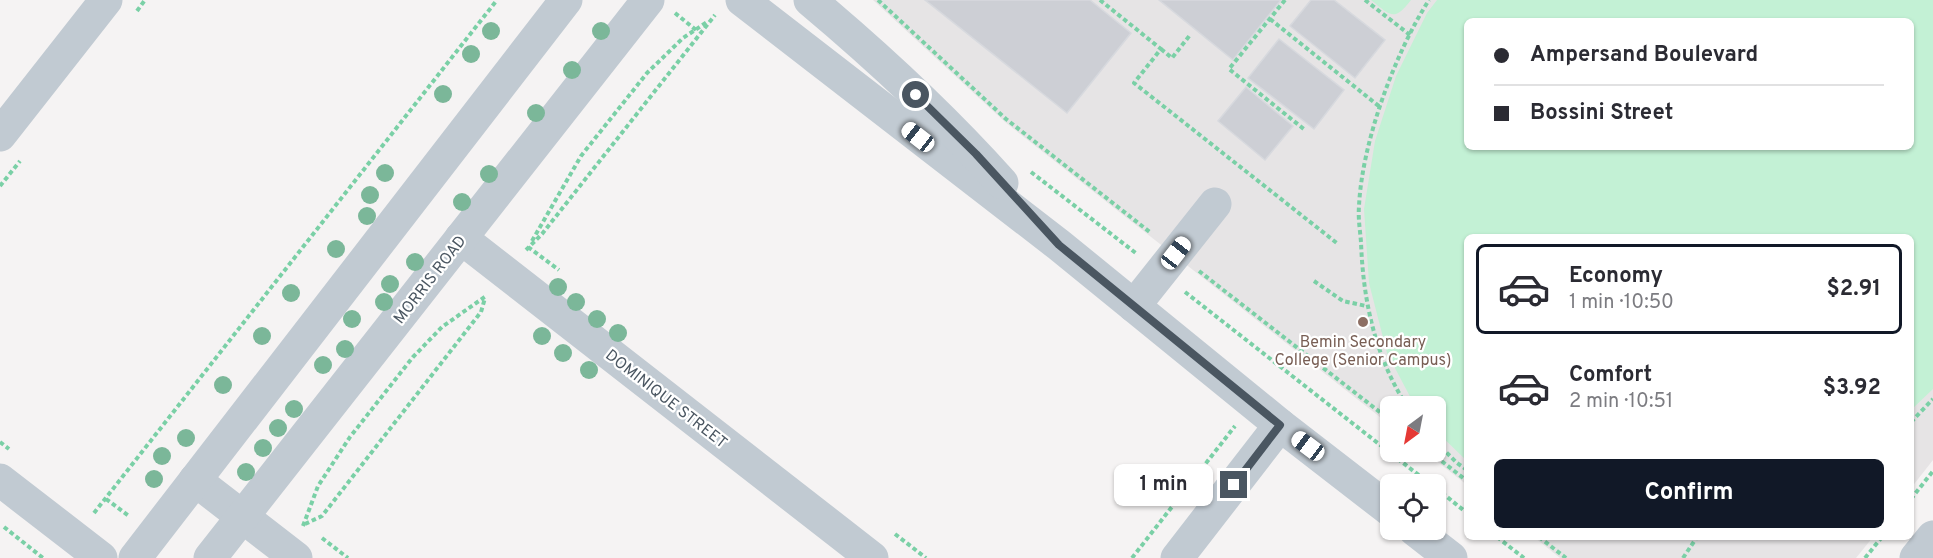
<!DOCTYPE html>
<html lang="en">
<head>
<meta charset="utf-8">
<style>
  body { margin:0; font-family:Overpass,sans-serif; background:#f7f7f7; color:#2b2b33; height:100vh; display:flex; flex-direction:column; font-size:22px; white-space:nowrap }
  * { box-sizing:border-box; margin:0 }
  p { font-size:20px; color:#7c7c81 }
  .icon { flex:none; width:33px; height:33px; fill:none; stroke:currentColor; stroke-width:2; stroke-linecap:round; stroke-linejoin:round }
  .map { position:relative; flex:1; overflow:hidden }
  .panel { position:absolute; left:1464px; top:234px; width:450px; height:306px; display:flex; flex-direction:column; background:#fff; border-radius:9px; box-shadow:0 2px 4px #0004 }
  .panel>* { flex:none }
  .guide { position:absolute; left:1464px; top:18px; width:450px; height:132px; border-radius:9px; box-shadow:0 2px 4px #0004; display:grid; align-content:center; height:132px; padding:0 30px; background:#fff }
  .needle { width:39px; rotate:212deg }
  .tools { position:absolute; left:1380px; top:396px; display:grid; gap:12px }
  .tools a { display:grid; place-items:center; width:66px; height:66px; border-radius:9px; background:#fff; box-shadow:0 2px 4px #0004; font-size:30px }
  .end { position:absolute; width:27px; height:27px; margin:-14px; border:8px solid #4a5661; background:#fff; box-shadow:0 0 0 3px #fff }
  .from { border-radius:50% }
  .bubble { position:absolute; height:42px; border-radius:9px; background:#fff; box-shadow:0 2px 4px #0004; font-size:20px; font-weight:700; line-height:42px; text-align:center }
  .car { position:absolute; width:18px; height:36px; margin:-18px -9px; border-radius:8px; box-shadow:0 0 4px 2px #0007; background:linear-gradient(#fff 24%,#345 0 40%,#fff 0 76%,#345 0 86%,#fff 0) }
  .guide b { display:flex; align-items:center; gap:21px; height:57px; font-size:22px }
  .guide b+b { border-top:2px solid #e1e1e2 }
  .guide i { width:15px; height:15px; background:#2b2b33 }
  ul { padding:10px 0 0; list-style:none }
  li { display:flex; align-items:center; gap:18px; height:90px; margin:0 12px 9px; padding:0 18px; border:3px solid transparent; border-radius:9px }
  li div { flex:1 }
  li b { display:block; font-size:22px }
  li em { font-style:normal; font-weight:700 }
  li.selected { border-color:#111827 }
  li>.icon { width:54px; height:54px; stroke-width:1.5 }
  .cta { display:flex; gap:12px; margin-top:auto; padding:12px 30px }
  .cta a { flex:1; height:69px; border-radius:9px; background:#111827; color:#fff; font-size:24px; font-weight:700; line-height:69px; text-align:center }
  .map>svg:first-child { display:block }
</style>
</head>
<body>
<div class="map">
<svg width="1933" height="558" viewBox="0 0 1933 558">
  <rect width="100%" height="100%" fill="#f5f3f3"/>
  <g fill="#e6e4e5" fill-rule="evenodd">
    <path d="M873 0H1933V460L1911 488V237H1467V485L1425 452H1436V406H1390V425L1005 122ZM1467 21H1911V147H1467Z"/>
    <path d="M1534 537H1873L1856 558H1560Z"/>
  </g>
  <g fill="#c3f1d5" fill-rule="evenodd">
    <path d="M1371 0H1411C1394 22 1391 16 1371 0Z"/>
    <path d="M1437 0H1933V389L1911 410V237H1467V461L1436 431V406H1415L1387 353 1369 283 1364 209 1375 141 1396 76 1427 13ZM1467 21H1911V147H1467Z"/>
  </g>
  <g fill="#cdcfd5" stroke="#d7d9de" stroke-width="1.5">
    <path d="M925 0H1090L1131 33 1067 113Z"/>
    <path d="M1159 0H1281L1233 60Z"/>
    <path d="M1311 0H1334L1385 40 1355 78 1290 26Z"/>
    <path d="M1279 39 1344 90 1314 129 1248 78Z"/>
    <path d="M1246 87 1293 126 1265 160 1218 121Z"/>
  </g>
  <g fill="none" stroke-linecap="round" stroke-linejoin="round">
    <g stroke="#7ad0a6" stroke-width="4" stroke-dasharray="4.5 3" stroke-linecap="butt">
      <path d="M878 0 1006 119 1151 233"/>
      <path d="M1100 0 1161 49 1134 83 1338 244"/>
      <path d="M1285 0 1229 69 1305 130"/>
      <path d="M1365 0 1410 35"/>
      <path d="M137 11 145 0"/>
      <path d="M675 13 696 30"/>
      <path d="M1270 19 1380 107"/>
      <path d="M1161 49 1172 58 1190 35"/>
      <path d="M1031 172 1137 254"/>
      <path d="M0 186 20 161"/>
      <path d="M532 241 581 156 647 73 683 38 707 22"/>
      <path d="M528 247 559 270"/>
      <path d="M526 250 542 234 715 15"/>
      <path d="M1199 271 1390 420"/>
      <path d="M1314 281 1343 301 1366 306"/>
      <path d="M1185 292 1430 484"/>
      <path d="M1407 406C1375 357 1363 300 1361 242 1360 230 1358 218 1359 206 1362 142 1395 53 1429 0"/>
      <path d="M1911 422 1933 399"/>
      <path d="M0 442 9 449"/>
      <path d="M1436 442 1457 463 1467 470"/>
      <path d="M1430 452 1467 481"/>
      <path d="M1436 488 1467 513"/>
      <path d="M106 499 129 516"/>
      <path d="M1911 499 1933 471"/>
      <path d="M94 513 497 0"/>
      <path d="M305 524 322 516 481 312 485 298"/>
      <path d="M303 526 318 486 350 437 413 357 442 327 486 296"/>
      <path d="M4 527 43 558"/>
      <path d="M895 534 926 558"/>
      <path d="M1497 537 1524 558"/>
      <path d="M1539 537 1566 558"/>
      <path d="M322 538 348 558"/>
      <path d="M1132 558 1235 426"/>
      <path d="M1683 558 1697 537"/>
      <path d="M1865 558 1882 537"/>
    </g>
    <g stroke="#c1cad2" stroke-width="33">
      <path d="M742 0 1059 245 1280 425 1390 510"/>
      <path d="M810 0C878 57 943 117 1002 183"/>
      <path d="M0 135 106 0"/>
      <path d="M461 238 872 558"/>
      <path d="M1134 306 1215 204"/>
      <path d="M0 480 101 558"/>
      <path d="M195 480 296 558"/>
      <path d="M1415 530 1451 558"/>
      <path d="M135 558 566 0"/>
      <path d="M210 558 648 0"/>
      <path d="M1177 558 1280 425"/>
      <path d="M1916 558 1933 537"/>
    </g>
  </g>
  <g fill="#7bb799">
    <circle cx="491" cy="31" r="9"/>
    <circle cx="601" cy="31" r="9"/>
    <circle cx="471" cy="54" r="9"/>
    <circle cx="572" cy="70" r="9"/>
    <circle cx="443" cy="94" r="9"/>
    <circle cx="536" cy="113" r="9"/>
    <circle cx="385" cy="173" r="9"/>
    <circle cx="489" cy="174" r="9"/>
    <circle cx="370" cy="195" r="9"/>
    <circle cx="462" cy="202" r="9"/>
    <circle cx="367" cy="216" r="9"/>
    <circle cx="336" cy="249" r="9"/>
    <circle cx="415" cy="262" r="9"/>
    <circle cx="390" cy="284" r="9"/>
    <circle cx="558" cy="287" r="9"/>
    <circle cx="291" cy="293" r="9"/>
    <circle cx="384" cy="302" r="9"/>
    <circle cx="576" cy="302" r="9"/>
    <circle cx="352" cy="319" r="9"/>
    <circle cx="597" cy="319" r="9"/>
    <circle cx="618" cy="333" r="9"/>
    <circle cx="262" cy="336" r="9"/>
    <circle cx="542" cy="336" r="9"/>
    <circle cx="345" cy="349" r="9"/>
    <circle cx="563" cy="353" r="9"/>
    <circle cx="323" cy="365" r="9"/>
    <circle cx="589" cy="370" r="9"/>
    <circle cx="223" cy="385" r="9"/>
    <circle cx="294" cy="409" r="9"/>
    <circle cx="278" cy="428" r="9"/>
    <circle cx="186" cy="438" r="9"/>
    <circle cx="263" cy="448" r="9"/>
    <circle cx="162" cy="456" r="9"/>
    <circle cx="246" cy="472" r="9"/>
    <circle cx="154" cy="479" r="9"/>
  </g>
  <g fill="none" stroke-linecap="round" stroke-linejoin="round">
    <path stroke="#4a5661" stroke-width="8" d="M916 95 976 154 1059 245 1280 425 1234 485"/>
  </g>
  <circle fill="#8d6e63" stroke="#fff" stroke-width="2" cx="1363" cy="322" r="6"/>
  <g text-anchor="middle" stroke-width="4.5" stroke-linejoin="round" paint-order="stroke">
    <g font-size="16" fill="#4a5661" stroke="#fff">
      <text transform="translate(429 279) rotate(-52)" y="6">MORRIS ROAD</text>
      <text transform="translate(667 398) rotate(38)" y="6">DOMINIQUE STREET</text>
    </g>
    <g font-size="16" fill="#785e54" stroke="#fff">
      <text x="1363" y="347">Bemin Secondary<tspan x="1363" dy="18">College (Senior Campus)</tspan></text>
    </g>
  </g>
</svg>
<div class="tools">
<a><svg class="needle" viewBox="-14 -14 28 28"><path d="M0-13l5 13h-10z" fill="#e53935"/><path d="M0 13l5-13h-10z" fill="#7c7c81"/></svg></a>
<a><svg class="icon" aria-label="locate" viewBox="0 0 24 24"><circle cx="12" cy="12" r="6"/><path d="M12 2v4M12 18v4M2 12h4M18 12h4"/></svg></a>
</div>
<i class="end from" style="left:916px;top:95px"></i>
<i class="end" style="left:1234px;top:485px"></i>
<div class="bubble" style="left:1114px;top:464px;width:99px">1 min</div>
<i class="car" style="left:918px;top:137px;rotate:308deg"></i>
<i class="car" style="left:1176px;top:253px;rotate:38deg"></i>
<i class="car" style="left:1308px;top:446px;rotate:307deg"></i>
<div class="guide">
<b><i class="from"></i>Ampersand Boulevard</b>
<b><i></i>Bossini Street</b>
</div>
<section class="panel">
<ul>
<li class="selected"><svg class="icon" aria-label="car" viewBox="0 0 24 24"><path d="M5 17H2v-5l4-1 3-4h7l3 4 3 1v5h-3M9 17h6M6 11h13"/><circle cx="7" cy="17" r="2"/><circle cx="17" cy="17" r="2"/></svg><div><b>Economy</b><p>1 min · 10:50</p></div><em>$2.91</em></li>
<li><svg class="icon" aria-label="car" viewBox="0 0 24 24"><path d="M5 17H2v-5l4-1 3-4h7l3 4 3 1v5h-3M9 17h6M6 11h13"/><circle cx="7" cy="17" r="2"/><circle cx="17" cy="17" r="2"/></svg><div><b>Comfort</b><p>2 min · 10:51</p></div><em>$3.92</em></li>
</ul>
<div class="cta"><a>Confirm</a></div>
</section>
</div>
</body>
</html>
